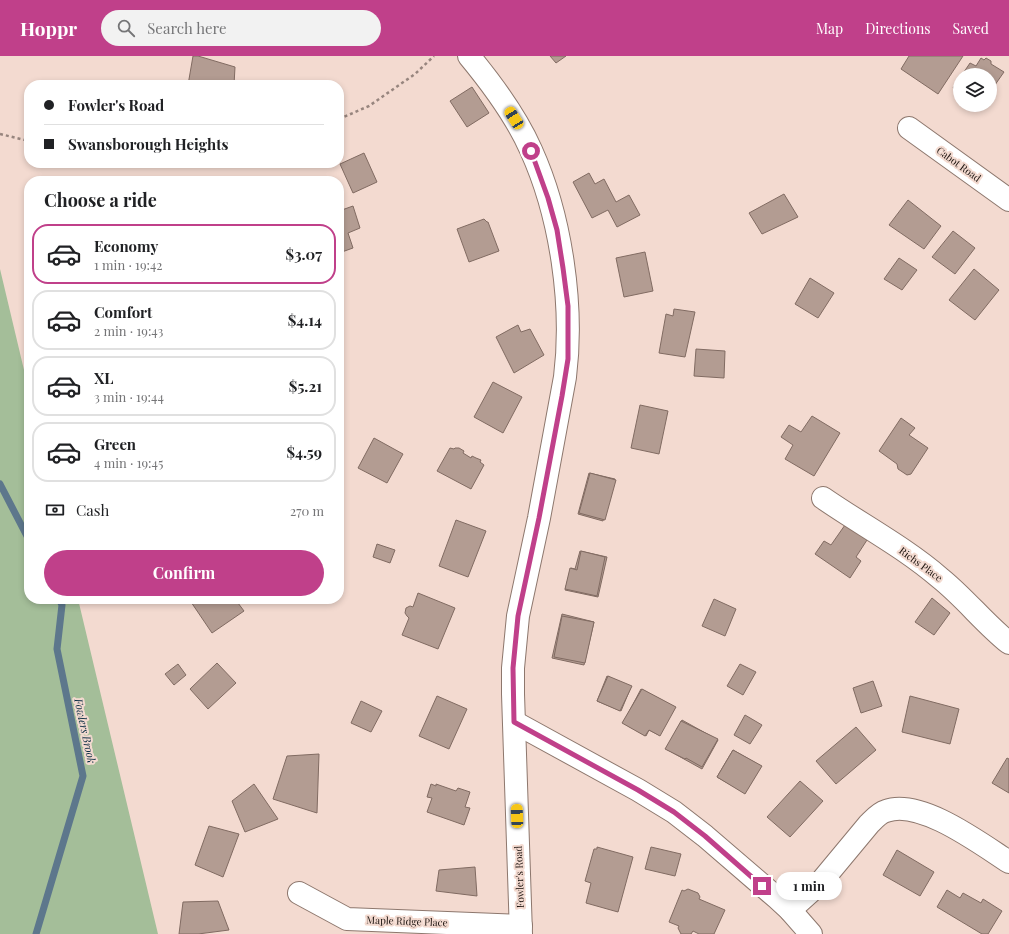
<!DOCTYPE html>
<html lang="en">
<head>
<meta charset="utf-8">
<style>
  body { margin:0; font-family:"Playfair Display",serif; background:#f2f2f2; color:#202124; height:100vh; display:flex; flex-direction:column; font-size:15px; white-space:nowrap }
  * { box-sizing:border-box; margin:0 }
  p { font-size:13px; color:#757577 }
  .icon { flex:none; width:22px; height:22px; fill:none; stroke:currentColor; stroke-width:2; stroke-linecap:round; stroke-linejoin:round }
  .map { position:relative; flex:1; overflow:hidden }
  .sheet { position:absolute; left:24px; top:120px; width:320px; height:428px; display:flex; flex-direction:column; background:#fff; border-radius:16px; box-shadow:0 2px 6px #0003 }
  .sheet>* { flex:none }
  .hud { position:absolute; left:24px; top:24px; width:320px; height:88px; border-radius:16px; box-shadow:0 2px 6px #0003; display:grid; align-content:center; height:88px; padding:0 20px; background:#fff }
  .tools { position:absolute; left:953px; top:12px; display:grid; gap:8px }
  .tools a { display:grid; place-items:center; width:44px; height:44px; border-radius:50%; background:#fff; box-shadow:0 2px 6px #0003; font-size:20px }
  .end { position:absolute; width:18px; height:18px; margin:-9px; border:5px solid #c0408a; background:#fff; box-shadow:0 0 0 2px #fff }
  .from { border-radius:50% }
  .bubble { position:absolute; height:28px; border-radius:14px; background:#fff; box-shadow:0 2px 6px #0003; font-size:13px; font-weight:700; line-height:28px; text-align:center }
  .car { position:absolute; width:12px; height:24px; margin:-12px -6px; border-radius:5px; box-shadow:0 0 3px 1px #0007; background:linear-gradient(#f5c518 24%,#345 0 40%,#f5c518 0 76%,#345 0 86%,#f5c518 0) }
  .hud b { display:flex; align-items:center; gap:14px; height:38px; font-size:15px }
  .hud b+b { border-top:1px solid #e0e0e0 }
  .hud i { width:10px; height:10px; background:#202124 }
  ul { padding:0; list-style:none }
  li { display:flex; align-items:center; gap:12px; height:60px; margin:0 8px 6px; padding:0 12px; border:2px solid #e0e0e0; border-radius:16px }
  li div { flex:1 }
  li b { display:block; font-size:15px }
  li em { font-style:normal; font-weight:700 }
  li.on { border-color:#c0408a }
  li>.icon { width:36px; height:36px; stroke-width:1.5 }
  h2 { padding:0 20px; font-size:18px; line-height:48px }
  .pay { display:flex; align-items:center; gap:10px; height:44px; padding:0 20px; font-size:15px }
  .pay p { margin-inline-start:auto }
  .action { display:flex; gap:8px; margin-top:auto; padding:8px 20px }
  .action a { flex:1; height:46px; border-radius:24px; background:#c0408a; color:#fff; font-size:16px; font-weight:700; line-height:46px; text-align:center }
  header { display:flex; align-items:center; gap:24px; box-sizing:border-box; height:56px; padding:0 20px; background:#c0408a; color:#fff }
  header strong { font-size:19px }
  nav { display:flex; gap:22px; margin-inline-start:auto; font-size:14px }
  .search { width:280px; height:36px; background:#f2f2f2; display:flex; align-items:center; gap:10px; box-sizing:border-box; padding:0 14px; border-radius:22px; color:#757577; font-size:15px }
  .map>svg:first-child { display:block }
</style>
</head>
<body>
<header>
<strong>Hoppr</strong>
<div class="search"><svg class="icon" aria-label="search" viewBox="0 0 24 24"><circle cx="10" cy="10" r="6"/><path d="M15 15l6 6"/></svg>Search here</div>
<nav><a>Map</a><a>Directions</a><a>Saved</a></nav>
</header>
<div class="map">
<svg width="1009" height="878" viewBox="0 0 1009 878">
  <rect width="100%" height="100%" fill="#f3dad0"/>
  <path fill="#a4be99" d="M0 213 29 335V543H78L158 878H0Z"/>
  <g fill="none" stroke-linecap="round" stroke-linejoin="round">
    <g stroke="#5d778c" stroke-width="7">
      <path d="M0 428 29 484"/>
      <path d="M36 878 83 720 57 593 62 549 59 543"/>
    </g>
  </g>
  <g fill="#b39c92" stroke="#816b62">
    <path d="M193 0H198L235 11 234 29H188Z"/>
    <path d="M550 0H566L556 7Z"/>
    <path d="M909 0H963L938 38 901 13Z"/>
    <path d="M981 2 984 4 986 2 991 5V8L1004 16 990 36V19H962L970 7 976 10Z"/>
    <path d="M960 22V37L953 32Z"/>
    <path d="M472 31 489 57 467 71 450 45Z"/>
    <path d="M364 97 377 126 353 137 340 108Z"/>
    <path d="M589 117 595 128 604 123 616 146 629 139 640 159 617 171 608 154 592 162 573 126Z"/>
    <path d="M784 138 798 161 762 178 749 157Z"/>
    <path d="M908 144 941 170 924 193 889 169Z"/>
    <path d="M353 150 360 172 348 177 353 192 339 197V155Z"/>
    <path d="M484 163 487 166H488L499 195 469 206 457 173Z"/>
    <path d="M953 175 975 192 955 218 932 201Z"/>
    <path d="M645 196 653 235 624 241 616 202Z"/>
    <path d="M899 202 917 214 902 234 884 223Z"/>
    <path d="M974 213 999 234 975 264 949 244Z"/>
    <path d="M810 222 834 237 818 262 795 248Z"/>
    <path d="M674 253 695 256 685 301 659 297 666 258 673 260Z"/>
    <path d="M518 269 521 276 530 273 544 299 514 317 496 281Z"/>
    <path d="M696 293 725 295 724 322 694 320Z"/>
    <path d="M493 326 522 341 503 377 474 361Z"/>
    <path d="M640 349 668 355 659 398 631 392Z"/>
    <path d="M812 360 840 377 814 420 785 403 793 389 781 381 789 369 801 376Z"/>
    <path d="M901 362 915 372 909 379 928 392 911 418 907 419 898 413 897 408 879 395Z"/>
    <path d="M374 382 403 398 387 427 358 412Z"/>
    <path d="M450 392 454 393 455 392H459L464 395 463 397 471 402 472 400 476 402 481 404 480 406 484 409 471 433 437 415Z"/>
    <path d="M589 417 615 423 603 465 578 458Z"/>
    <path d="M590 417 616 424 605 464 579 457Z"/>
    <path d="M456 464 486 475 468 521 439 510Z"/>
    <path d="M845 469 867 484 856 501 861 505 850 522 815 498 824 485 831 489Z"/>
    <path d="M377 488 395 494 390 507 373 501Z"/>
    <path d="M580 495 607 501 598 541 565 534 571 512 575 513Z"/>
    <path d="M581 495 605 501 597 540 565 533 570 512 577 514Z"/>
    <path d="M418 537 455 552 438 593 402 579 409 562 407 560 405 557 406 552 410 550 413 551Z"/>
    <path d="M932 542 950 557 934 579 915 566Z"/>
    <path d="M189 543H235L244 555 212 577Z"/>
    <path d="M714 543 736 553 725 580 702 570Z"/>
    <path d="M562 558 594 566 584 609 552 602Z"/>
    <path d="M562 560 594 566 585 607 554 601Z"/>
    <path d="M217 607 236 627 208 653 190 633Z"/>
    <path d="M178 608 186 619 174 629 165 618Z"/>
    <path d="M740 608 756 616 743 639 727 630Z"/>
    <path d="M607 620 631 631 621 655 597 645Z"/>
    <path d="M608 620 632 630 620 655 597 645Z"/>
    <path d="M873 625 882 650 861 657 853 632Z"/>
    <path d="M641 633 675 651 659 679 649 674 646 680 623 667Z"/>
    <path d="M642 633 676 651 660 680 649 674 645 680 622 667Z"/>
    <path d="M437 640 467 653 449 693 419 680Z"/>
    <path d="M910 640 959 653 950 688 902 676Z"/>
    <path d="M361 645 382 655 371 676 351 667Z"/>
    <path d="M745 659 762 669 750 688 734 679Z"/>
    <path d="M682 664 718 684 702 713 666 693Z"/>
    <path d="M681 665 718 683 702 711 686 702 685 703 665 693Z"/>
    <path d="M856 671 876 694 836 728 816 705Z"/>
    <path d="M733 694 761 710 745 737 717 721Z"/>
    <path d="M733 694 762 710 745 738 717 721Z"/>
    <path d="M319 698 317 757 273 743 287 700Z"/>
    <path d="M1007 702 1009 703V737L992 727Z"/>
    <path d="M800 725 823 745 790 781 767 761Z"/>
    <path d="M254 728 278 763 245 776 232 745Z"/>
    <path d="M431 728 436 730V728L456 735 458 732 470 736 465 751 470 752 464 769 427 756 432 742 427 741Z"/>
    <path d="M209 770 239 778 223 821 195 809Z"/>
    <path d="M597 791 633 801 618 856 586 847 591 827 585 825 594 793H597Z"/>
    <path d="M651 791 681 798 675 820 645 813Z"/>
    <path d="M897 794 934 816 920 840 883 819Z"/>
    <path d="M475 811 477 840 436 835 439 814Z"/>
    <path d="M688 833 698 837 700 841 699 843 725 854 714 878H699L693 875 691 878H681L678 872 679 870 669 866 682 834 684 835Z"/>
    <path d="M947 834 960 842 963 837 981 847 983 843 1002 855 988 878H982L937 851Z"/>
    <path d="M218 845 229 874 198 878H179L183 846Z"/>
  </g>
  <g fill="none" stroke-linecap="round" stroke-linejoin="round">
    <defs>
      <g id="street">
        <path d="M909 72 1009 144"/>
        <path d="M823 442C862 469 904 491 940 522 965 542 984 567 1009 587"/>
        <path d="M514 666 638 734 674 756 705 780 777 842 790 854 811 878"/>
        <path d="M299 837 347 863 521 870"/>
        <path d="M790 854 820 827 869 768C874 763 879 757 886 755 920 742 981 788 1009 806"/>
      </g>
      <path id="secondary" d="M469 0C493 29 516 60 531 94 561 160 574 249 565 321L539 462 518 560 513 612V638L521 878"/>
    </defs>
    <use href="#street" stroke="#8d776d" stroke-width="24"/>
    <use href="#secondary" stroke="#8d776d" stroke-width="24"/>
    <g stroke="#97857e" stroke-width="2.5" stroke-dasharray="3 3" stroke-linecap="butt">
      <path d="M339 63 369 50 415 18 434 0"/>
      <path d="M0 78 29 85"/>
    </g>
    <use href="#street" stroke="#fff" stroke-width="22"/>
    <use href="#secondary" stroke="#fff" stroke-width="22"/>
  </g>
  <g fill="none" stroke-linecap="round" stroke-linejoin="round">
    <path stroke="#c0408a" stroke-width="5" d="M531 95 548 142 557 174 563 212 568 250V303L562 340 539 462 518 560 513 612 514 666 638 734 674 756 705 780 762 830"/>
  </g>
  <g text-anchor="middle" stroke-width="4" stroke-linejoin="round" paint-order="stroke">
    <g font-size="10" fill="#170f0b" stroke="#f3dad0">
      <text transform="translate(959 108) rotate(36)" y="4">Cabot Road</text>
      <text transform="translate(921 508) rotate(36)" y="4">Richs Place</text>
      <text transform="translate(519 821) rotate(-92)" y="4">Fowler's Road</text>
      <text transform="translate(407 865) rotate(2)" y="4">Maple Ridge Place</text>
    </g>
    <g font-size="11" font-style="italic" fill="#0a2c43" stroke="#f3dad0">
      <text transform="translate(85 675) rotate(78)" y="4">Fowlers Brook</text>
    </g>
  </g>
</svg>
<div class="tools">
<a><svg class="icon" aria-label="layers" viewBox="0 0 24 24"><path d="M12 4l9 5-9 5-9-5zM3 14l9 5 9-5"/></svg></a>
</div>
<i class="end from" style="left:531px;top:95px"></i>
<i class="end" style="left:762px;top:830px"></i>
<div class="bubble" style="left:776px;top:816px;width:66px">1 min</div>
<i class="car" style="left:514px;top:62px;rotate:328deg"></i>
<i class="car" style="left:517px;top:760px;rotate:358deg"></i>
<div class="hud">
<b><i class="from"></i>Fowler's Road</b>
<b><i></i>Swansborough Heights</b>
</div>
<section class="sheet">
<h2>Choose a ride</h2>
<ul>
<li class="on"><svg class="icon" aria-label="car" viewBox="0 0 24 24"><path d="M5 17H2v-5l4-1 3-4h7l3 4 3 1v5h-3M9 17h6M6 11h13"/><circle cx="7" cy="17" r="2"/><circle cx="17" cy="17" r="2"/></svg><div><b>Economy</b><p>1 min · 19:42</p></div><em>$3.07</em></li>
<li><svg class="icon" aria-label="car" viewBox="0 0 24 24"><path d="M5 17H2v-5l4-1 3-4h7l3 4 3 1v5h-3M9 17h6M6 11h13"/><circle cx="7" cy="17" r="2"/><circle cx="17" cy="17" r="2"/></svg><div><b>Comfort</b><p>2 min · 19:43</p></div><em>$4.14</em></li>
<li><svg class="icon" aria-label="car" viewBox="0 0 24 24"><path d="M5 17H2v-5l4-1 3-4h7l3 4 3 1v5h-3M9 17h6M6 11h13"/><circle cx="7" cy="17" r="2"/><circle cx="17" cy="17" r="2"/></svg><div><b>XL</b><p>3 min · 19:44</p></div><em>$5.21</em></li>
<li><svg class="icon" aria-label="car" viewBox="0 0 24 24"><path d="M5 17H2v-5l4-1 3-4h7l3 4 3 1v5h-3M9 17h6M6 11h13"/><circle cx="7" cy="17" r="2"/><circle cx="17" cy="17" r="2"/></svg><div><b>Green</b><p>4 min · 19:45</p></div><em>$4.59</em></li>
</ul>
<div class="pay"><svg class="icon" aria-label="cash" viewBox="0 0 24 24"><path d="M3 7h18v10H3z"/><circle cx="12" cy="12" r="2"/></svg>Cash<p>270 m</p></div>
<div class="action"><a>Confirm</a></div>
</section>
</div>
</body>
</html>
